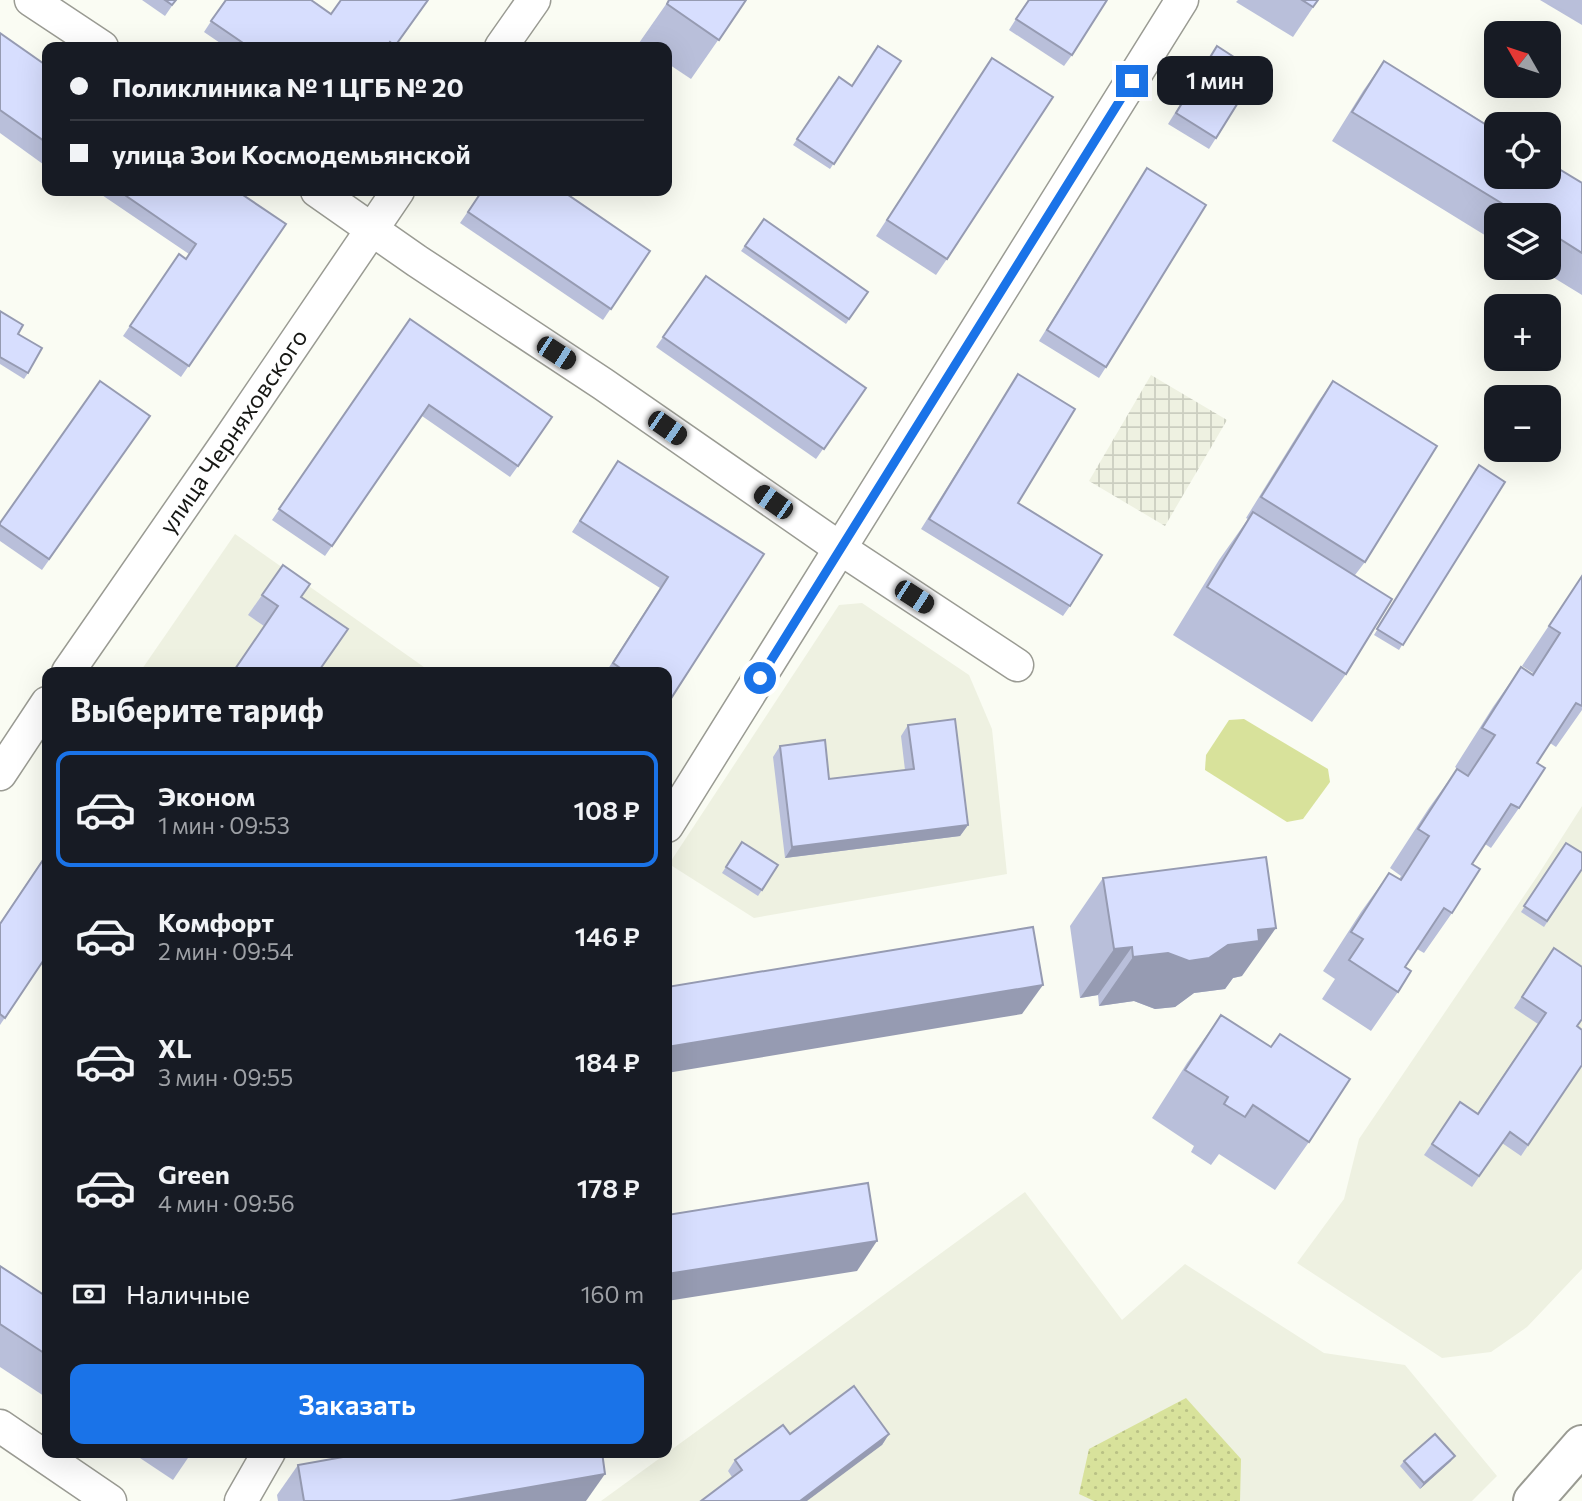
<!DOCTYPE html>
<html lang="ru">
<head>
<meta charset="utf-8">
<style>
  body { margin:0; font-family:Commissioner,sans-serif; background:#20242c; color:#f1f3f6; height:100vh; display:flex; flex-direction:column; font-size:26px; white-space:nowrap }
  * { box-sizing:border-box; margin:0 }
  p { font-size:23px; color:#9ea1a6 }
  .icon { flex:none; width:38px; height:38px; fill:none; stroke:currentColor; stroke-width:2; stroke-linecap:round; stroke-linejoin:round }
  .map { position:relative; flex:1; overflow:hidden }
  .details { position:absolute; left:42px; top:667px; width:630px; height:791px; display:flex; flex-direction:column; background:#171b24; border-radius:14px; box-shadow:0 7px 28px #0002 }
  .details>* { flex:none }
  .hud { position:absolute; left:42px; top:42px; width:630px; height:154px; border-radius:14px; box-shadow:0 7px 28px #0002; display:grid; align-content:center; height:154px; padding:0 28px; background:#171b24 }
  .needle { width:46px; rotate:309deg }
  .fabs { position:absolute; left:1484px; top:21px; display:grid; gap:14px }
  .fabs a { display:grid; place-items:center; width:77px; height:77px; border-radius:14px; background:#171b24; box-shadow:0 7px 28px #0002; font-size:35px }
  .end { position:absolute; width:32px; height:32px; margin:-16px; border:9px solid #1a73e8; background:#fff; box-shadow:0 0 0 4px #fff }
  .from { border-radius:50% }
  .bubble { position:absolute; height:49px; border-radius:14px; background:#171b24; box-shadow:0 7px 28px #0002; font-size:23px; font-weight:600; line-height:49px; text-align:center }
  .car { position:absolute; width:21px; height:42px; margin:-21px -10px; border-radius:9px; box-shadow:0 0 5px 2px #0007; background:linear-gradient(#222 24%,#8ab4d8 0 40%,#222 0 76%,#8ab4d8 0 86%,#222 0) }
  .hud b { display:flex; align-items:center; gap:24px; height:66px; font-size:26px }
  .hud b+b { border-top:2px solid #363941 }
  .hud i { width:18px; height:18px; background:#f1f3f6 }
  ul { padding:0; list-style:none }
  li { display:flex; align-items:center; gap:21px; height:116px; margin:0 14px 10px; padding:0 14px; border:4px solid transparent; border-radius:14px }
  li div { flex:1 }
  li b { display:block; font-size:26px }
  li em { font-style:normal; font-weight:600 }
  li.current { border-color:#1a73e8 }
  li>.icon { width:63px; height:63px; stroke-width:1.5 }
  h2 { padding:0 28px; font-size:32px; line-height:84px }
  .pay { display:flex; align-items:center; gap:18px; height:77px; padding:0 28px; font-size:26px }
  .pay p { margin-inline-start:auto }
  .action { display:flex; gap:14px; margin-top:auto; padding:14px 28px }
  .action a { flex:1; height:80px; border-radius:14px; background:#1a73e8; color:#fff; font-size:28px; font-weight:600; line-height:80px; text-align:center }
  .map>svg:first-child { display:block }
</style>
</head>
<body>
<div class="map">
<svg width="1582" height="1501" viewBox="0 0 1582 1501">
  <defs>
    <pattern id="industrial-grid" width="8" height="8" patternUnits="userSpaceOnUse" patternTransform="scale(1.75)"><rect width="8" height="8" fill="#eef1e1"/><path d="M0 4h8M4 0v8" fill="none" stroke="#cbcec0"/></pattern>
    <pattern id="park-dots" width="8" height="8" patternUnits="userSpaceOnUse" patternTransform="scale(1.75)"><rect width="8" height="8" fill="#d8e29b"/><path d="M2 2h.1M6 6h.1" fill="none" stroke="#b9c185" stroke-width="1.8" stroke-linecap="round"/></pattern>
  </defs>
  <rect width="100%" height="100%" fill="#fafcf3"/>
  <g fill="#eef1e1">
    <path d="M235 534 431 672H140Z"/>
    <path d="M862 603 969 675 992 729 1007 874 754 918 669 864 839 605Z"/>
    <path d="M1582 806V1269L1527 1327 1491 1352 1442 1358 1297 1263 1344 1199 1359 1139 1538 875Z"/>
    <path d="M1025 1192 1122 1320 1185 1264 1324 1353 1405 1365 1497 1476 1472 1501H601Z"/>
  </g>
  <path fill="url(#industrial-grid)" d="M1151 375 1227 420 1165 526 1089 481Z"/>
  <path fill="url(#park-dots)" d="M1186 1398 1241 1459 1240 1501H1094L1079 1494 1089 1449Z"/>
  <path fill="#d8e29b" d="M1244 719 1328 769 1330 782 1303 819 1287 822 1205 770 1206 755 1229 720Z"/>
  <g fill="none" stroke-linecap="round" stroke-linejoin="round">
    <defs>
      <g id="street">
        <path d="M31 0 102 47"/>
        <path d="M501 47 534 0"/>
        <path d="M317 191 417 261 603 384 841 549 1017 665"/>
        <path id="s1" d="M68 672 228 441 398 191"/>
        <path d="M0 774 47 703"/>
        <path d="M667 826 1182 0"/>
        <path d="M0 1426 110 1501"/>
        <path d="M241 1501 269 1452"/>
      </g>
      <path id="secondary" d="M1533 1501 1582 1445"/>
    </defs>
    <use href="#street" stroke="#9a9b93" stroke-width="35"/>
    <use href="#secondary" stroke="#9a9b93" stroke-width="42"/>
    <use href="#street" stroke="#fff" stroke-width="32"/>
    <use href="#secondary" stroke="#fff" stroke-width="38"/>
  </g>
  <g fill="#b9bfda">
    <path d="M142 0H176L165 16Z"/>
    <path d="M225 0 331 14 428 0 395 47H226L204 32Z"/>
    <path d="M669 0H746L691 79 667 63V47H644L639 43Z"/>
    <path d="M1028 0 1072 55 1064 66 1009 30Z"/>
    <path d="M1238 0H1318L1293 37 1236 2Z"/>
    <path d="M1540 0H1582V25Z"/>
    <path d="M0 33 47 66V167L0 133Z"/>
    <path d="M1217 46 1216 138 1209 149 1168 124Z"/>
    <path d="M992 58 947 259 936 275 876 236Z"/>
    <path d="M901 61 830 169 793 145 839 77 851 86Z"/>
    <path d="M1384 61 1582 183V295L1538 268H1549V215H1496V242L1332 141 1363 91Z"/>
    <path d="M1147 168 1106 367 1099 378 1039 341Z"/>
    <path d="M96 191H237L286 224 181 377 123 336 179 254 186 259 189 254Z"/>
    <path d="M482 191 564 192 650 251 603 320 460 223Z"/>
    <path d="M764 219 868 292 846 324 741 251Z"/>
    <path d="M706 276 866 388 816 459 656 347Z"/>
    <path d="M0 311 18 334 28 373 24 379 0 364Z"/>
    <path d="M410 319 518 466 510 477 422 416 325 556 272 520Z"/>
    <path d="M1018 374V503L1070 606 1063 616 921 529Z"/>
    <path d="M1333 381 1365 562 1355 575 1346 674 1312 722 1173 635 1219 560 1248 519 1246 518 1318 402Z"/>
    <path d="M150 416 42 570 0 541V523Z"/>
    <path d="M618 461 764 554 667 705V672H606L660 588 572 532Z"/>
    <path d="M1475 471 1505 482 1399 650 1374 635Z"/>
    <path d="M283 565 301 597 264 626 248 615Z"/>
    <path d="M1582 576V710L1556 747 1550 743 1537 763 1519 808 1491 848 1485 844 1472 864 1452 913 1424 953 1417 949 1405 967 1398 992 1371 1031 1322 999 1335 979 1323 971 1361 912 1389 873 1399 879 1401 876 1390 868 1429 808 1457 769 1467 775 1455 767 1493 707 1521 667 1532 674 1533 673 1522 666Z"/>
    <path d="M908 725 968 825 960 836 785 858 773 757 780 746 829 779 905 770 901 736Z"/>
    <path d="M742 842 778 865 758 896 722 873Z"/>
    <path d="M1566 843 1582 869 1544 927 1521 912Z"/>
    <path d="M47 853V955L0 1025V923Z"/>
    <path d="M1103 878 1242 976 1233 978 1225 989 1194 993 1175 1007 1155 1009 1134 1001 1099 1006 1098 995 1080 998 1070 926Z"/>
    <path d="M1554 948 1577 1026 1582 1065 1521 1156 1502 1143 1472 1187 1424 1155 1460 1102 1477 1114 1538 1024 1514 1008Z"/>
    <path d="M1221 1015 1309 1142 1275 1190 1219 1154 1211 1165 1191 1152 1194 1146 1152 1118 1187 1063Z"/>
    <path d="M0 1266 47 1297V1398L0 1367Z"/>
    <path d="M790 1434H889L882 1445 732 1477 728 1471 735 1460Z"/>
    <path d="M131 1452H192L173 1480Z"/>
    <path d="M1404 1461H1451L1420 1489 1400 1466Z"/>
    <path d="M298 1465 586 1501H278L277 1495Z"/>
  </g>
  <g fill="#969bb2">
    <path d="M968 825 960 836 785 858 792 847Z"/>
    <path d="M1276 928 1242 976 1233 978 1225 989 1194 993 1175 1007 1155 1009 1134 1001 1099 1006 1133 957 1228 945 1258 930Z"/>
    <path d="M1132 947 1098 995 1080 998 1114 949Z"/>
    <path d="M1043 985 1022 1014 667 1073V1047Z"/>
    <path d="M877 1241 857 1271 667 1301V1274Z"/>
    <path d="M889 1434 882 1445 807 1501H800Z"/>
    <path d="M1455 1456 1451 1461 1420 1489 1424 1483Z"/>
    <path d="M605 1474 586 1501H450Z"/>
  </g>
  <g fill="#d7defe" stroke="#969bb2" stroke-width="2">
    <path d="M165 0H176L172 5Z"/>
    <path d="M226 0H311L331 14 341 0H428L395 46 390 42 386 47H249L211 21Z"/>
    <path d="M669 0H746L719 40 667 4Z"/>
    <path d="M1029 0H1107L1072 55 1016 19Z"/>
    <path d="M1302 0H1318L1313 7Z"/>
    <path d="M0 33 47 66V143L0 110Z"/>
    <path d="M878 46 901 61 834 164 797 139 839 77 852 86Z"/>
    <path d="M1217 46 1257 72 1216 138 1176 113Z"/>
    <path d="M992 58 1053 97 947 259 887 220Z"/>
    <path d="M1384 61 1496 131V177H1549V163L1582 183V253L1549 232V215H1521L1352 112Z"/>
    <path d="M1147 168 1206 205 1106 367 1047 330Z"/>
    <path d="M119 191H237L286 224 189 366 130 326 179 254 186 259 196 244Z"/>
    <path d="M482 191H565L564 192 650 251 611 309 468 212Z"/>
    <path d="M764 219 868 292 849 319 745 246Z"/>
    <path d="M706 276 866 388 824 449 663 337Z"/>
    <path d="M0 311 23 325 18 334 42 348 28 373 0 357Z"/>
    <path d="M410 319 552 417 518 466 429 405 332 546 279 509Z"/>
    <path d="M1018 374 1075 409 1018 503 1102 555 1070 606 929 519Z"/>
    <path d="M100 381 150 416 49 559 0 525V523Z"/>
    <path d="M1333 381 1437 446 1365 562 1261 497Z"/>
    <path d="M618 461 764 554 670 700 667 698V672H626L613 663 668 577 580 521Z"/>
    <path d="M1479 465 1505 482 1403 645 1377 629Z"/>
    <path d="M1253 512 1392 599 1346 674 1207 587Z"/>
    <path d="M283 565 310 584 301 597 348 629 318 672H233L278 606 262 595Z"/>
    <path d="M1582 576V706L1576 703 1537 763 1545 768 1519 808 1511 804 1472 864 1480 869 1452 913 1444 908 1405 967 1411 971 1398 992 1349 960 1363 939 1351 932 1389 873 1401 880 1429 836 1418 829 1457 769 1468 776 1495 735 1482 728 1521 667 1533 675 1560 633 1549 626Z"/>
    <path d="M955 719 968 825 792 847 780 746 825 740 829 779 914 769 908 725Z"/>
    <path d="M742 842 778 865 762 890 726 867Z"/>
    <path d="M1566 843 1582 853V869L1547 921 1524 906Z"/>
    <path d="M47 854V955L5 1018 0 1014V924Z"/>
    <path d="M1266 857 1276 928 1258 930 1259 941 1228 945 1209 958 1189 961 1168 953 1133 957 1132 947 1114 949 1103 878Z"/>
    <path d="M1033 927 1043 985 667 1047V987Z"/>
    <path d="M1554 948 1582 967V1019L1577 1026 1582 1030V1065L1528 1145 1510 1132 1479 1176 1432 1144 1460 1102 1478 1114 1546 1013 1522 997Z"/>
    <path d="M1221 1015 1271 1047 1280 1034 1350 1079 1309 1142 1253 1105 1245 1117 1224 1104 1228 1097 1185 1070Z"/>
    <path d="M868 1183 877 1241 667 1274V1215Z"/>
    <path d="M0 1266 47 1297V1355L0 1324Z"/>
    <path d="M854 1386 889 1434 800 1501H701L742 1470 735 1460 783 1425 790 1434Z"/>
    <path d="M1435 1434 1455 1456 1424 1483 1404 1461Z"/>
    <path d="M371 1452H602L605 1474 450 1501H304L298 1465Z"/>
  </g>
  <g fill="none" stroke-linecap="round" stroke-linejoin="round">
    <path stroke="#1a73e8" stroke-width="9" d="M760 678 1132 81"/>
  </g>
  <g text-anchor="middle" stroke-width="7" stroke-linejoin="round" paint-order="stroke">
    <g font-size="24" fill="#161714" stroke="#fafcf3">
      <text dy="8" stroke="none"><textPath href="#s1" startOffset="292">улица Черняховского</textPath></text>
    </g>
  </g>
</svg>
<div class="fabs">
<a><svg class="needle" viewBox="-14 -14 28 28"><path d="M0-13l5 13h-10z" fill="#e53935"/><path d="M0 13l5-13h-10z" fill="#9ea1a6"/></svg></a>
<a><svg class="icon" aria-label="locate" viewBox="0 0 24 24"><circle cx="12" cy="12" r="6"/><path d="M12 2v4M12 18v4M2 12h4M18 12h4"/></svg></a>
<a><svg class="icon" aria-label="layers" viewBox="0 0 24 24"><path d="M12 4l9 5-9 5-9-5zM3 14l9 5 9-5"/></svg></a>
<a>+</a>
<a>−</a>
</div>
<i class="end from" style="left:760px;top:678px"></i>
<i class="end" style="left:1132px;top:81px"></i>
<div class="bubble" style="left:1157px;top:56px;width:116px">1 мин</div>
<i class="car" style="left:556px;top:353px;rotate:123deg"></i>
<i class="car" style="left:667px;top:428px;rotate:125deg"></i>
<i class="car" style="left:773px;top:502px;rotate:305deg"></i>
<i class="car" style="left:914px;top:597px;rotate:123deg"></i>
<div class="hud">
<b><i class="from"></i>Поликлиника № 1 ЦГБ № 20</b>
<b><i></i>улица Зои Космодемьянской</b>
</div>
<section class="details">
<h2>Выберите тариф</h2>
<ul>
<li class="current"><svg class="icon" aria-label="car" viewBox="0 0 24 24"><path d="M5 17H2v-5l4-1 3-4h7l3 4 3 1v5h-3M9 17h6M6 11h13"/><circle cx="7" cy="17" r="2"/><circle cx="17" cy="17" r="2"/></svg><div><b>Эконом</b><p>1 мин · 09:53</p></div><em>108 ₽</em></li>
<li><svg class="icon" aria-label="car" viewBox="0 0 24 24"><path d="M5 17H2v-5l4-1 3-4h7l3 4 3 1v5h-3M9 17h6M6 11h13"/><circle cx="7" cy="17" r="2"/><circle cx="17" cy="17" r="2"/></svg><div><b>Комфорт</b><p>2 мин · 09:54</p></div><em>146 ₽</em></li>
<li><svg class="icon" aria-label="car" viewBox="0 0 24 24"><path d="M5 17H2v-5l4-1 3-4h7l3 4 3 1v5h-3M9 17h6M6 11h13"/><circle cx="7" cy="17" r="2"/><circle cx="17" cy="17" r="2"/></svg><div><b>XL</b><p>3 мин · 09:55</p></div><em>184 ₽</em></li>
<li><svg class="icon" aria-label="car" viewBox="0 0 24 24"><path d="M5 17H2v-5l4-1 3-4h7l3 4 3 1v5h-3M9 17h6M6 11h13"/><circle cx="7" cy="17" r="2"/><circle cx="17" cy="17" r="2"/></svg><div><b>Green</b><p>4 мин · 09:56</p></div><em>178 ₽</em></li>
</ul>
<div class="pay"><svg class="icon" aria-label="cash" viewBox="0 0 24 24"><path d="M3 7h18v10H3z"/><circle cx="12" cy="12" r="2"/></svg>Наличные<p>160 m</p></div>
<div class="action"><a>Заказать</a></div>
</section>
</div>
</body>
</html>
